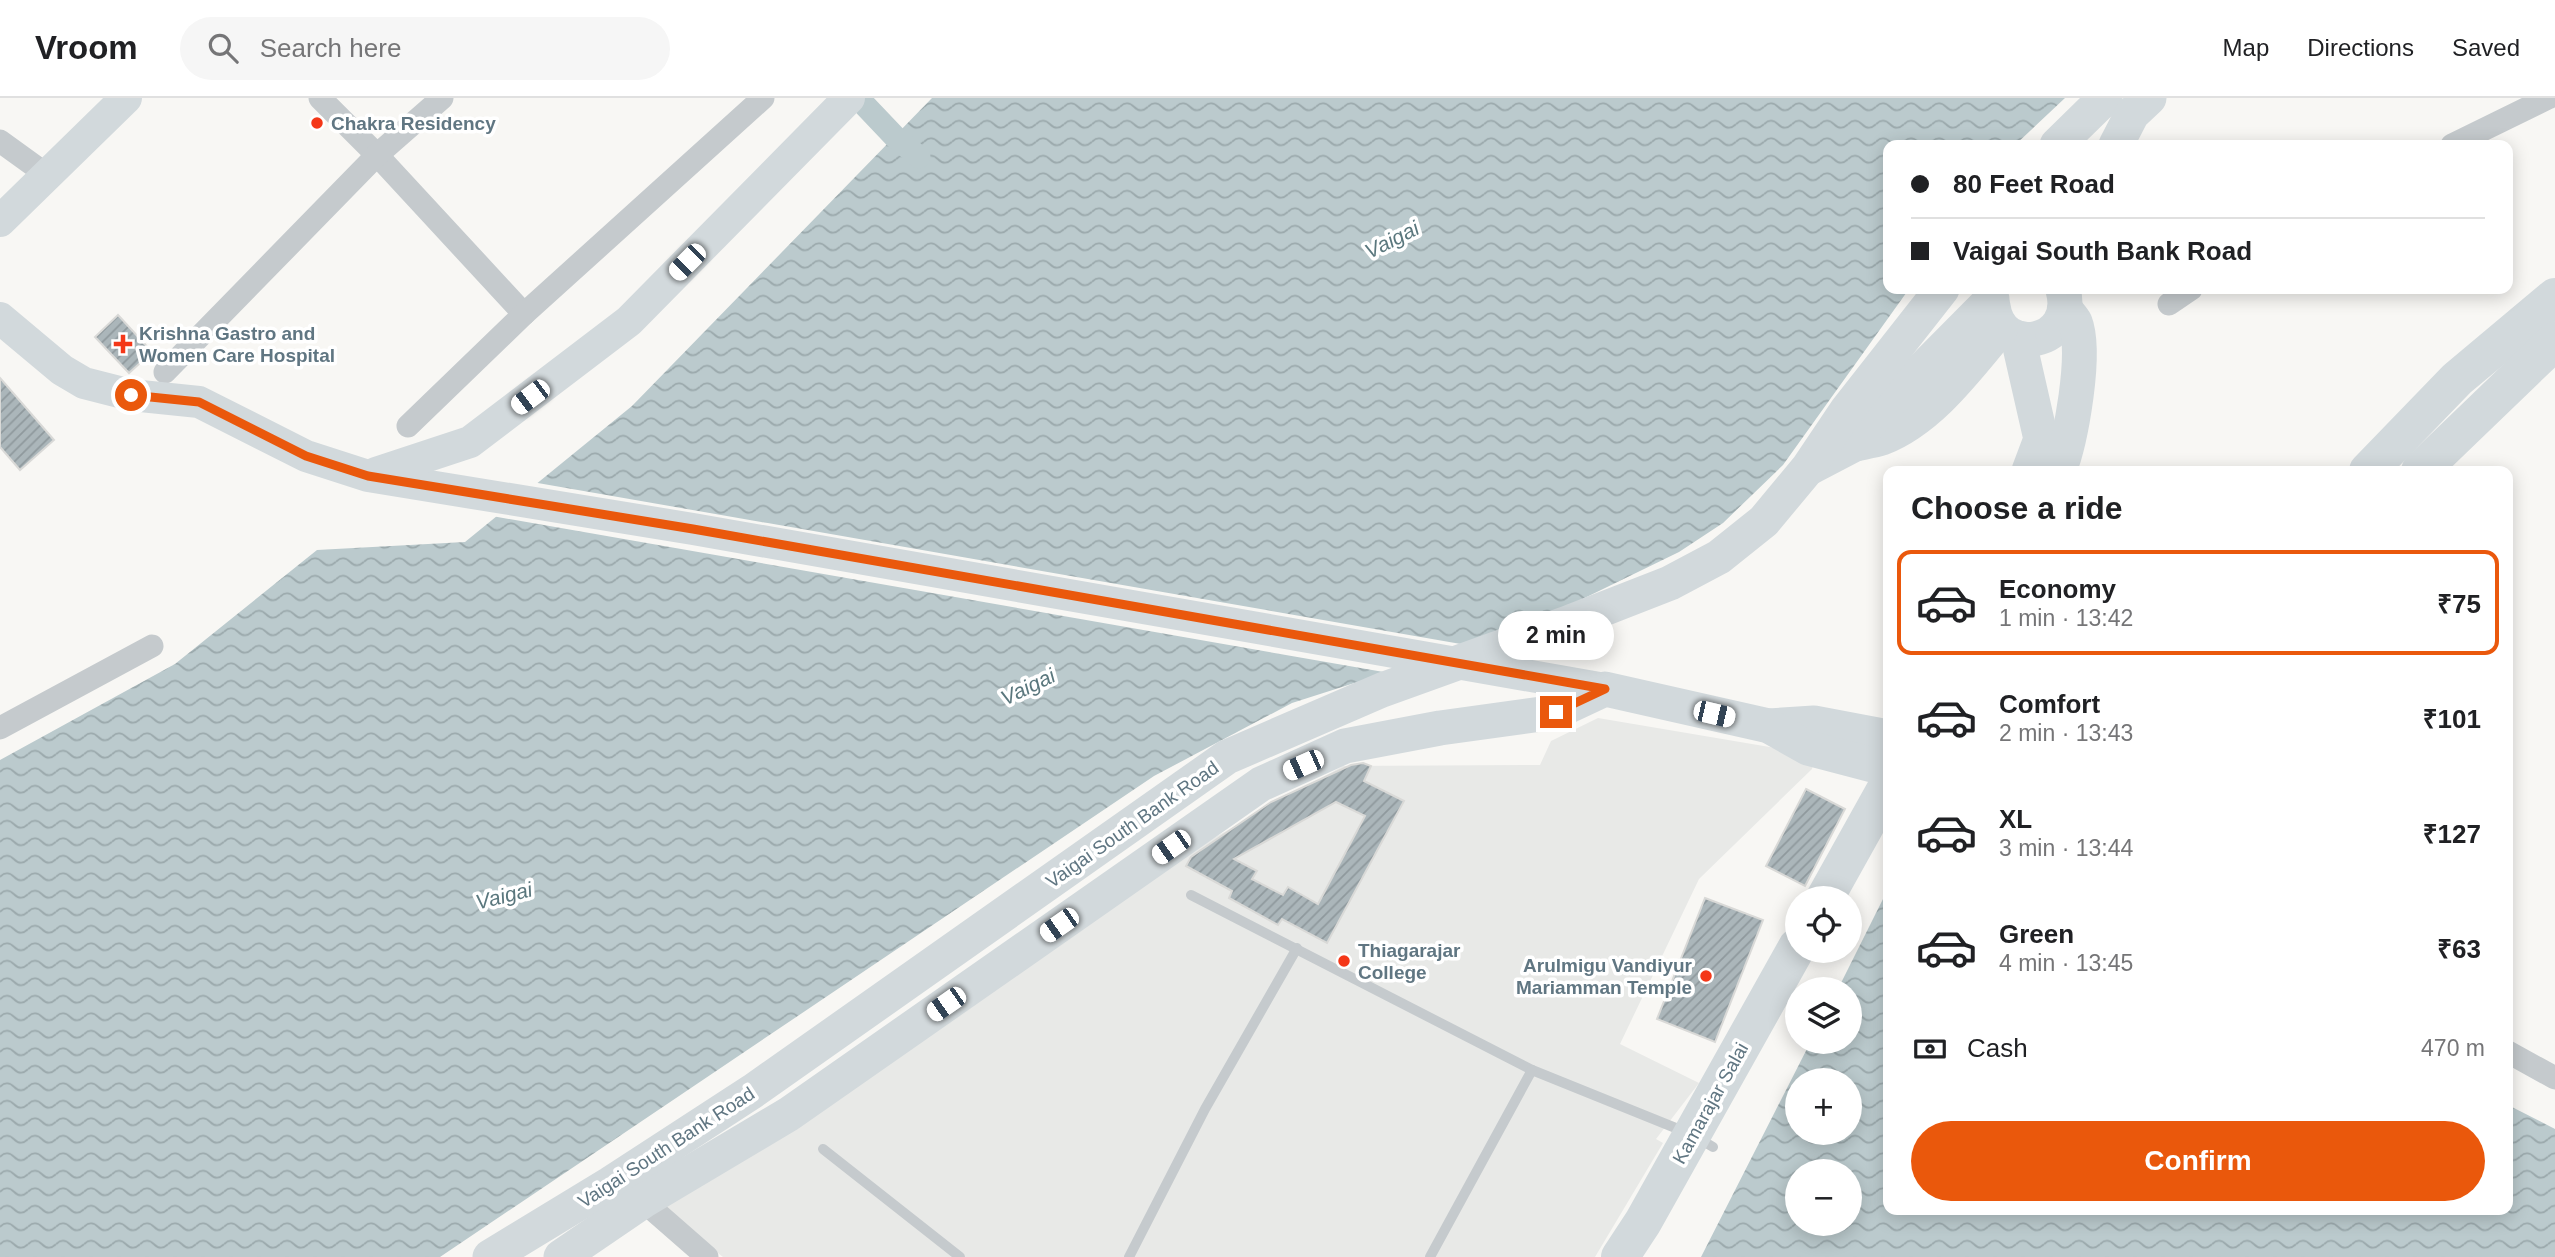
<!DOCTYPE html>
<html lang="en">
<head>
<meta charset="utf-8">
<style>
  body { margin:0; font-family:Helvetica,sans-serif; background:#f6f6f6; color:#202124; height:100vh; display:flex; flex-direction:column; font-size:26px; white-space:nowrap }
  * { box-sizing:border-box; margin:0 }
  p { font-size:23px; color:#757577 }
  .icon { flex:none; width:38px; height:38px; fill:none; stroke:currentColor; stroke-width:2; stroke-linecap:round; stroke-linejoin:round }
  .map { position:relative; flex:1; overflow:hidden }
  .sheet { position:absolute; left:1883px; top:368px; width:630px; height:749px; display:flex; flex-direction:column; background:#fff; border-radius:14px; box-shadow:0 4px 18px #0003 }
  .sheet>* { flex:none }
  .hud { position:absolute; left:1883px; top:42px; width:630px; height:154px; border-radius:14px; box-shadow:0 4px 18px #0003; display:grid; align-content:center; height:154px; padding:0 28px; background:#fff }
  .tools { position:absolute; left:1785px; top:788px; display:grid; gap:14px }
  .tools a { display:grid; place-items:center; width:77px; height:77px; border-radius:50%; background:#fff; box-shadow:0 4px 18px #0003; font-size:35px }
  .end { position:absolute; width:32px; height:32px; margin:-16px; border:9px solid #ea580c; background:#fff; box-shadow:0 0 0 4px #fff }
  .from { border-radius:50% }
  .bubble { position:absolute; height:49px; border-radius:24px; background:#fff; box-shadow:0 4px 18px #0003; font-size:23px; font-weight:800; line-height:49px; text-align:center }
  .car { position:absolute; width:21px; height:42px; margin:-21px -10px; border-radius:9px; box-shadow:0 0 5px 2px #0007; background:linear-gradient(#fff 24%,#345 0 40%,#fff 0 76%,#345 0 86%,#fff 0) }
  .hud b { display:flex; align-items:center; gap:24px; height:66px; font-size:26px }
  .hud b+b { border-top:2px solid #e0e0e0 }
  .hud i { width:18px; height:18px; background:#202124 }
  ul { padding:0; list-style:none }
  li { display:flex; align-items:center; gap:21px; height:105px; margin:0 14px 10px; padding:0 14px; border:4px solid transparent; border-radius:14px }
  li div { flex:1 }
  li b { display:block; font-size:26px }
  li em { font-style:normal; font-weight:800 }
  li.current { border-color:#ea580c }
  li>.icon { width:63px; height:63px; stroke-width:1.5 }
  h2 { padding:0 28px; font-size:32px; line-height:84px }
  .pay { display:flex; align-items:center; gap:18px; height:77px; padding:0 28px; font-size:26px }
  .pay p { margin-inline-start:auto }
  .button { display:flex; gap:14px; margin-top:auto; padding:14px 28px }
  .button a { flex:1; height:80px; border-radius:42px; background:#ea580c; color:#fff; font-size:28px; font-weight:800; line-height:80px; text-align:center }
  header { display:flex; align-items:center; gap:42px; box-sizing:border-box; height:98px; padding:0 35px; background:#fff; border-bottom:2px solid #e0e0e0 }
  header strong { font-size:33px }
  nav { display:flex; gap:38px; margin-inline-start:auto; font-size:24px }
  .search { width:490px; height:63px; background:#f6f6f6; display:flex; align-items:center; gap:18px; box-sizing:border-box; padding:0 24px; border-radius:38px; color:#757577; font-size:26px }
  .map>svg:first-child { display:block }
</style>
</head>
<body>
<header>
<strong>Vroom</strong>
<div class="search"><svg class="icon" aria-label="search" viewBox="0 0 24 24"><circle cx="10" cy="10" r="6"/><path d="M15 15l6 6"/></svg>Search here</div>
<nav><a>Map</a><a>Directions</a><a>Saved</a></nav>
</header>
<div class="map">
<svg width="2555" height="1159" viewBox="0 0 2555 1159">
  <defs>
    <pattern id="water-waves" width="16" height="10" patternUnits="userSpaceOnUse" patternTransform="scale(1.75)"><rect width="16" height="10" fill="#bbcacd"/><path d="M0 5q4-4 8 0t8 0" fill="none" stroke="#9ba9ac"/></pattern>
    <pattern id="building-hatch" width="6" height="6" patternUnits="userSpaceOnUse" patternTransform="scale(1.75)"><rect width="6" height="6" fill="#abb6ba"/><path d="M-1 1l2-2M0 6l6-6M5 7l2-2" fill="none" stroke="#8f999d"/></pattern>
  </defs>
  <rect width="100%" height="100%" fill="#f8f7f4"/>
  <path fill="#e8e9e7" d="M1598 620 1799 654 1814 662 1812 671 1699 781 1620 946 1699 985 1656 1041 1663 1045 1595 1159H723L654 1104 1183 757 1343 668 1540 667 1551 643Z"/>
  <g fill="url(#water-waves)" fill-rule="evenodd">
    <path d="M932 0H2065L2015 47H1888V191H1909L1783 367 1723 425 1679 454 1517 533 1292 605 1154 678 440 1159H0V662L175 566 317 452 465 444 632 308Z"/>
    <path d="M1888 791V1111H2508V1007L2555 1031V1159H1701L1811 943H1850V891H1838ZM1797 982H1850V1034H1797ZM1797 1073H1850V1125H1797Z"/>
  </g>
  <path fill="#f8f7f4" d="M532 384 1478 549 1395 576 492 418Z"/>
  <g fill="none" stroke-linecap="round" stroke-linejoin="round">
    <path stroke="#bbcacd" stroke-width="23" d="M858 0 895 39 919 59"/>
  </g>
  <g fill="url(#building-hatch)" stroke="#d9d9d7" stroke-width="2" fill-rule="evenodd">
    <path d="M118 217 152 254 129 275 95 239Z"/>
    <path d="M0 280 54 342 20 372 0 349Z"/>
    <path d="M1363 665 1371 668 1364 683 1404 703 1327 845 1282 821 1278 827 1229 800 1232 793 1186 768 1191 759 1271 704 1351 667ZM1336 704 1365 718 1318 806 1288 789 1283 797 1252 781 1257 773 1234 761Z"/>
    <path d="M1806 691 1845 711 1805 788 1766 768Z"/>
    <path d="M1705 800 1763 822 1715 944 1657 921Z"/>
  </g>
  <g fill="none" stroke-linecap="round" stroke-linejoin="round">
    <g stroke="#c5cacd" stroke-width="10">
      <path d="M1191 797 1532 972 1693 1037 1713 1049"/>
      <path d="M823 1051 960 1159"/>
      <path d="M1129 1159 1205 1011 1297 850"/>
      <path d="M1430 1159 1532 972"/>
    </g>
    <g stroke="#c5cacd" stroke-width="23">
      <path d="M320 0 377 57 524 216"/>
      <path d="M0 43 47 77"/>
      <path d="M2452 47 2548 0"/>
      <path d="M2169 206 2191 191"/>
      <path d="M165 274 377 57 442 0"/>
      <path d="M408 328 524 216 763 0"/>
      <path d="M0 630 152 548"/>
      <path d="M2508 954 2555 980"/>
      <path d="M643 1103 707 1159"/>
    </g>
    <g stroke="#d2d9dc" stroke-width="32">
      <path d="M0 123 126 0"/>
      <path d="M0 220 62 272 84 285 131 297 199 304 306 358 368 378 693 431 1605 591"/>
      <path d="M376 375 470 344 629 223 849 0"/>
    </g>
    <g stroke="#d2d9dc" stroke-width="35">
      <path d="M2057 47 2105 0"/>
      <path d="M2116 47 2132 16 2149 0"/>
      <path d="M1993 208C2000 262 2078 246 2063 192"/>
      <path d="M2018 240 2041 341 2029 373"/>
      <path d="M1855 346C1864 344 1873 343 1882 340 1931 321 1968 269 2001 230"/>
      <path d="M1811 369 1855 346 1870 324 1992 201"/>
      <path d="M2059 373C2071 343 2087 254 2075 224 2073 220 2068 215 2065 211"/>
      <path d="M1769 628 1814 625 1888 639"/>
      <path d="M490 1159 610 1086 753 993 1227 659 1382 592 1565 526 1670 485 1719 459 1764 423 1808 370 1847 312 1942 191"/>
      <path d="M561 1159 643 1103 789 1016 1261 686 1345 648 1440 630 1556 614 1605 591 1769 628 1808 650 1888 671"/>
    </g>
    <g stroke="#d2d9dc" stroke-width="38">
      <path d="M2368 373 2457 281 2555 199"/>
      <path d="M2420 373 2555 243"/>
      <path d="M1825 800 1888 687"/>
      <path d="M1620 1159 1643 1124 1797 849"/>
    </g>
  </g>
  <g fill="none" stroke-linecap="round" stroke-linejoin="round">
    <path stroke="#ea580c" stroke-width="9" d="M131 297 199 304 306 358 368 378 693 431 1605 591 1556 614"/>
  </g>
  <g fill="#f43718" stroke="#fff" stroke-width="2.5">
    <circle cx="317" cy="25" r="7"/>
    <path d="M119.5 235.5h7v7h7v7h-7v7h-7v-7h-7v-7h7z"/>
    <circle cx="1344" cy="863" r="7"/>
    <circle cx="1706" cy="878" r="7"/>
  </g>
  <g text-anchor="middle" stroke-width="7" stroke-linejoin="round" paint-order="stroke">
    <g font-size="19" font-weight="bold" fill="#607682" stroke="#fff" text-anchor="start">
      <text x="331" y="32">Chakra Residency</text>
      <text x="139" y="242">Krishna Gastro and<tspan x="139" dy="22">Women Care Hospital</tspan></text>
      <text x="1358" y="859">Thiagarajar<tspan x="1358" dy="22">College</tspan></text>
      <text x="1692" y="874" text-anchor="end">Arulmigu Vandiyur<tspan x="1692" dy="22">Mariamman Temple</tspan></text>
    </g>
    <g font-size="19" fill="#607682" stroke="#fff">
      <text transform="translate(1132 726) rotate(-35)" y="7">Vaigai South Bank Road</text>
      <text transform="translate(1710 1005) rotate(-61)" y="7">Kamarajar Salai</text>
      <text transform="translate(666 1049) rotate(-33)" y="7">Vaigai South Bank Road</text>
    </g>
    <g font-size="21" font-style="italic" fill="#5a777d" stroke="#fff">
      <text transform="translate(1392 142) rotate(-27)" y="7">Vaigai</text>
      <text transform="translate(1028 589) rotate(-26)" y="7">Vaigai</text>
      <text transform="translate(504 798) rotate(-14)" y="7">Vaigai</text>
    </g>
  </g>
</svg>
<div class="tools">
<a><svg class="icon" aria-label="locate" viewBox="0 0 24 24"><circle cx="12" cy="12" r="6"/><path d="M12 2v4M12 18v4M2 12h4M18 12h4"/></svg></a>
<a><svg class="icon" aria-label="layers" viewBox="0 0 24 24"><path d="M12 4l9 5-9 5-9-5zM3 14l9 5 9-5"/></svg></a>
<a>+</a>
<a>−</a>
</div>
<i class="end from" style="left:131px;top:297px"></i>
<i class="end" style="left:1556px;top:614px"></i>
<div class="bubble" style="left:1498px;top:513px;width:116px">2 min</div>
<i class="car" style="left:687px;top:164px;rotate:225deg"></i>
<i class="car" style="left:530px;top:299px;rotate:233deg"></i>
<i class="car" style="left:1714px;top:616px;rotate:103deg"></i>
<i class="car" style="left:1303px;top:667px;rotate:246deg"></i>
<i class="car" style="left:1171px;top:749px;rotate:235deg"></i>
<i class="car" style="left:1059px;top:827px;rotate:235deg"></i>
<i class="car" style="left:946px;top:906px;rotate:235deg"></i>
<div class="hud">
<b><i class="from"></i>80 Feet Road</b>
<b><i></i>Vaigai South Bank Road</b>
</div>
<section class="sheet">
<h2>Choose a ride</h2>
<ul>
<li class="current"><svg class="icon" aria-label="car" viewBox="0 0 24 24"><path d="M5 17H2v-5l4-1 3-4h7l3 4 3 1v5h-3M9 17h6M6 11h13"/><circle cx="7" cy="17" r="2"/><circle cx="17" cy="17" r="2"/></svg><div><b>Economy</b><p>1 min · 13:42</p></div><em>₹75</em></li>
<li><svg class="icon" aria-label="car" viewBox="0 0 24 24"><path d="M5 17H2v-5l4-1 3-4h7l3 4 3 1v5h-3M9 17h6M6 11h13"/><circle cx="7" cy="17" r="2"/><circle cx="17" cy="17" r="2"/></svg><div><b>Comfort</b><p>2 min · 13:43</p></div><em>₹101</em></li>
<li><svg class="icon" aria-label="car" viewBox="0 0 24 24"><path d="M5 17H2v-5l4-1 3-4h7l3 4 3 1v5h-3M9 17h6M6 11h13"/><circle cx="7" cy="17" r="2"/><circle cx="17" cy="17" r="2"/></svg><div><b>XL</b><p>3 min · 13:44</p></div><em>₹127</em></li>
<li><svg class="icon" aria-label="car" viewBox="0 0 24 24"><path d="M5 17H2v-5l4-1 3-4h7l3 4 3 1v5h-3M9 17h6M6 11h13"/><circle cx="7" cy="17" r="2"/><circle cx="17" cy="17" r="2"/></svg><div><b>Green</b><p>4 min · 13:45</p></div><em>₹63</em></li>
</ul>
<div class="pay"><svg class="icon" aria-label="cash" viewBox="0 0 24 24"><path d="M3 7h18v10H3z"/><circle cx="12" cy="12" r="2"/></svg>Cash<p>470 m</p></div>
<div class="button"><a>Confirm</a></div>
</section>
</div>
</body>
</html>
